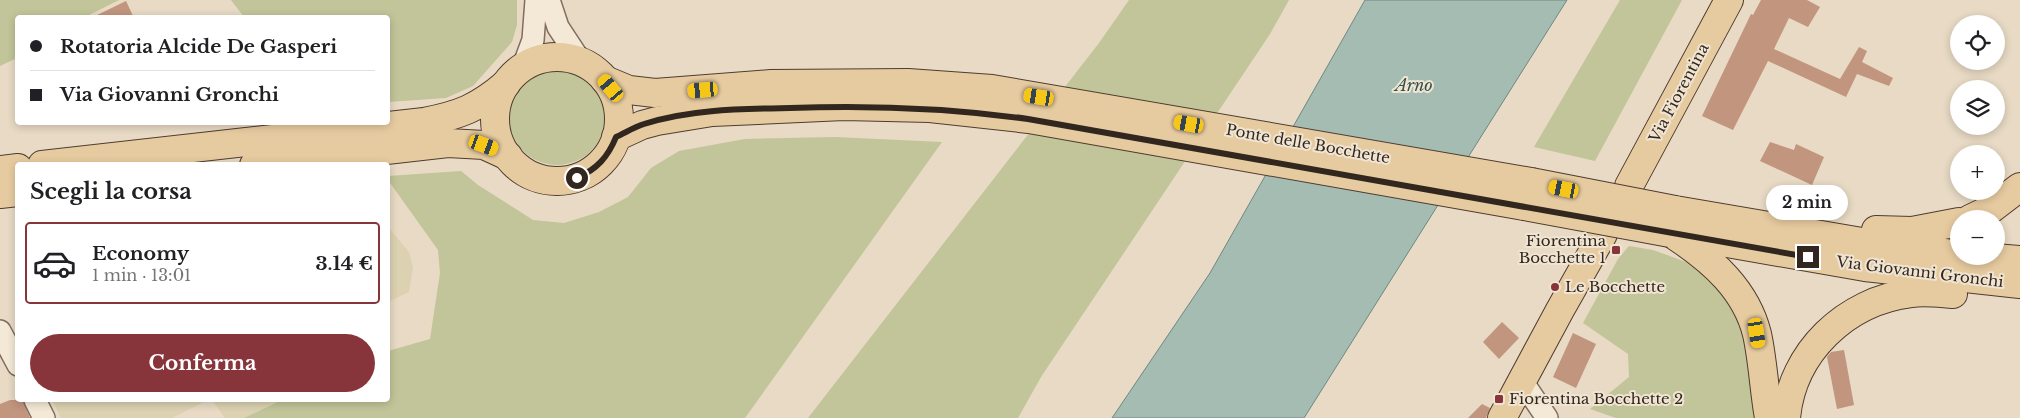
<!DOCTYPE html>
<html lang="it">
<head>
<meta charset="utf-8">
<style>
  body { margin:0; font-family:"Libre Baskerville",serif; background:#f2f2f2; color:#202124; height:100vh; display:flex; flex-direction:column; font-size:19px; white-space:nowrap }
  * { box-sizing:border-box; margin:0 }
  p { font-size:16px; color:#757577 }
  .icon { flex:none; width:28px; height:28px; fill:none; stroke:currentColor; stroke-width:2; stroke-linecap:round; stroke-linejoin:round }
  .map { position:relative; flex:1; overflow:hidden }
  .panel { position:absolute; left:15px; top:162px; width:375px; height:240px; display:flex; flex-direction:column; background:#fff; border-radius:5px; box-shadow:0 2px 8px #0003 }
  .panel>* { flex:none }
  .guide { position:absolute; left:15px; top:15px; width:375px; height:110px; border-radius:5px; box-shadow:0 2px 8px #0003; display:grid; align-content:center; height:110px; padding:0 15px; background:#fff }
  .fabs { position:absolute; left:1950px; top:15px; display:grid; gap:10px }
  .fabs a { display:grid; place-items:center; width:55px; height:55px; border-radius:50%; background:#fff; box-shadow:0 2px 8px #0003; font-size:25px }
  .end { position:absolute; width:22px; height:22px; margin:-11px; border:6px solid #32271f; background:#fff; box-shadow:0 0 0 2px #fff }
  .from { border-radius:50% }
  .bubble { position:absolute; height:35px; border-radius:18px; background:#fff; box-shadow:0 2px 8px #0003; font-size:16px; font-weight:700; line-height:35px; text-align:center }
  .car { position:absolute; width:15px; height:30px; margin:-15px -8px; border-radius:6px; box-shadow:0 0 4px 1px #0007; background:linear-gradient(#f5c518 24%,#345 0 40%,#f5c518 0 76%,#345 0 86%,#f5c518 0) }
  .guide b { display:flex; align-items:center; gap:18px; height:48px; font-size:19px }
  .guide b+b { border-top:1px solid #e0e0e0 }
  .guide i { width:12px; height:12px; background:#202124 }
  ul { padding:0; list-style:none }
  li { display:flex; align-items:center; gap:15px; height:82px; margin:0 10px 8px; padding:0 5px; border:2px solid #e0e0e0; border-radius:5px }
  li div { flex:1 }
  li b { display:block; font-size:19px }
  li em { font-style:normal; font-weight:700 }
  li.on { border-color:#87343b }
  li>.icon { width:45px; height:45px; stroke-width:1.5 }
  h2 { padding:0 15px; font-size:22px; line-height:60px }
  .button { display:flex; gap:10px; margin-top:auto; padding:10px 15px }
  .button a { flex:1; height:58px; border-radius:30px; background:#87343b; color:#fff; font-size:20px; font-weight:700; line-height:58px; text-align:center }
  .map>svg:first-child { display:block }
</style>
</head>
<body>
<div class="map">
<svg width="2020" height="418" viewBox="0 0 2020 418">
  <rect width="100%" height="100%" fill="#e8dac4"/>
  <g fill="#dcd2b2">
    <path d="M388 227 409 252 413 267 409 292 388 302Z"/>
    <path d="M52 400H208L172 418H61Z"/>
    <path d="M212 400H282L244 418H225Z"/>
  </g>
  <g fill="#c2c499">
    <path d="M0 0H119L85 17 18 18 17 58 0 66Z"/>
    <path d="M231 0H517V25L512 42 473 86 446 98 388 102V18L244 17Z"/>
    <path d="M1129 0H1289L1270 34 1041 377 1018 418H808L1099 43Z"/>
    <path d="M1620 0H1682L1595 161 1534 147Z"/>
    <circle cx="557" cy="117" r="48"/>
    <path d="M835 137 942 142 745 418H244L282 400H388V351L430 339 440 273 438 250 388 180V176L461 171 478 185 533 220 564 223 599 212 628 197 651 168 679 151 745 139Z"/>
    <path d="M1629 246 1653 250 1689 263 1722 289 1744 328 1762 418H1616L1590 409 1629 377 1628 354 1583 323 1618 259Z"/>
  </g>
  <path fill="#a5bcb3" stroke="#6d8880" d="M1365 0H1567L1304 418H1112L1210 273Z"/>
  <g fill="#c1957e">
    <path d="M1761 0H1807L1820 7 1808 27 1789 18 1774 49 1840 79 1859 47 1867 51 1862 62 1893 78 1889 86 1857 74 1846 97 1768 61 1733 130 1702 116 1751 14 1753 15Z"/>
    <path d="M126 1 134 18H91Z"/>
    <path d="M1770 142 1794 150 1796 144 1824 157 1812 185 1760 161Z"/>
    <path d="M1502 322 1519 338 1499 359 1483 342Z"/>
    <path d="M1573 333 1596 344 1576 388 1553 377Z"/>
    <path d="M1844 350 1854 405 1837 409 1827 357 1831 352Z"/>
    <path d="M10 400H23L30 418H0V404Z"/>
    <path d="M1482 404 1490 408 1486 418H1468Z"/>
  </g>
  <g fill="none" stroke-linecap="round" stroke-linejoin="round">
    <defs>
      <g id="minor">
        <path d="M549 0 558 27 581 62"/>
        <path d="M523 67 533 40 536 0"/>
        <path d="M0 331 18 365"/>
        <path d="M1522 381 1547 418"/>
        <path d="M35 400 44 418"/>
      </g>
      <g id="major">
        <circle cx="557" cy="119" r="62"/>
        <path d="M605 80 629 90 655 93 771 84 908 83 992 89 1531 182"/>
        <path d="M616 137 642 125 657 121 712 112 844 106 930 108 1029 119 1524 206"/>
        <path d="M42 165 424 122C460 115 478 108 506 84"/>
        <path d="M254 165 448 143 484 145 508 156"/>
        <path d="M0 170 18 168"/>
        <path d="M1629 186 1729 0"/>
        <path d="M0 194 18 192"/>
        <path d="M1675 210 1862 242 1959 255"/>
        <path d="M1970 219 1991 209 2020 187"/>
        <path d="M1876 230 1912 231 1959 222"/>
        <path d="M1670 233 1865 267 2020 284"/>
        <path d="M1677 237C1713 261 1746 290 1757 334 1763 361 1764 390 1769 418"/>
        <path d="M1970 256 2020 260"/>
        <path d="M1502 418 1560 310 1603 234"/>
        <path d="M1786 418C1792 352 1846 301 1911 293 1925 291 1939 293 1953 294"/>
      </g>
    </defs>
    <use href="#minor" stroke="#806d5d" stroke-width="24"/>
    <use href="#major" stroke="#4e3c30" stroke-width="30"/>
    <use href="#minor" stroke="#f4e9d6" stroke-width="21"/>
    <use href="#major" stroke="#e7cba0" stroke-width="28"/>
    <defs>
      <g id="major-bridge">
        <path d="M1531 182 1675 210"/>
        <path d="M1524 206 1670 233"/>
      </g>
    </defs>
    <use href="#major-bridge" stroke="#4e3c30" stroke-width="30" stroke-linecap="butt"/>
    <use href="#major-bridge" stroke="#e7cba0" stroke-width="28"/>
  </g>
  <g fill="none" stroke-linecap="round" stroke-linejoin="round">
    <path stroke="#32271f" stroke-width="6" d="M577 178C597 169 608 157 616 137 625 133 634 127 644 124 690 109 742 109 790 108 870 105 949 108 1028 119L1808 257"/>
  </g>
  <g fill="#87343b" stroke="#f0e5d2" stroke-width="2">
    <rect x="1611" y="245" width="10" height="10" rx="2.5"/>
    <circle cx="1555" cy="287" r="5"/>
    <rect x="1494" y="394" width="10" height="10" rx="2.5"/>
  </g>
  <g text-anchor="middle" stroke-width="4" stroke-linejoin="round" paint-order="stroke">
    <g font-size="15" fill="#32271f" stroke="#f0e5d2">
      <text transform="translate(1679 93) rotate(-62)" y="5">Via Fiorentina</text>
      <text transform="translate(1308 144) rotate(10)" y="5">Ponte delle Bocchette</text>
      <text transform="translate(1920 272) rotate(7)" y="5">Via Giovanni Gronchi</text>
    </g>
    <g font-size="15" fill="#32271f" stroke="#f0e5d2" text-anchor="start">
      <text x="1606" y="246" text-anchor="end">Fiorentina<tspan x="1606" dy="17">Bocchette 1</tspan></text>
      <text x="1565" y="292">Le Bocchette</text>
      <text x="1509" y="404">Fiorentina Bocchette 2</text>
    </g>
    <g font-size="16" font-style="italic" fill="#30504b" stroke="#f0e5d2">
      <text x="1414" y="91">Arno</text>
    </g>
  </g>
</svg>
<div class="fabs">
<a><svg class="icon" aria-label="locate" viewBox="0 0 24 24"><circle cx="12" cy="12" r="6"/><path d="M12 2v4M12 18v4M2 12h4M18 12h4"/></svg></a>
<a><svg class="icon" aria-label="layers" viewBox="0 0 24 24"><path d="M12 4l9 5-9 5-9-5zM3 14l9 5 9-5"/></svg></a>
<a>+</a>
<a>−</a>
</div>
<i class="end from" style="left:577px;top:178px"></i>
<i class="end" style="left:1808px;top:257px"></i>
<div class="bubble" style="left:1766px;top:185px;width:82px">2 min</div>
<i class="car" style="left:611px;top:88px;rotate:320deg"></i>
<i class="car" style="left:703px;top:90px;rotate:265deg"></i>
<i class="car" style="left:1039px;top:97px;rotate:279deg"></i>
<i class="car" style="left:1189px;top:124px;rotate:280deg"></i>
<i class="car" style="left:484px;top:145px;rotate:110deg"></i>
<i class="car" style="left:1564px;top:189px;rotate:281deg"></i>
<i class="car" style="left:1757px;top:333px;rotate:171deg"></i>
<div class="guide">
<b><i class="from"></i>Rotatoria Alcide De Gasperi</b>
<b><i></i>Via Giovanni Gronchi</b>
</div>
<section class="panel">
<h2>Scegli la corsa</h2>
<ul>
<li class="on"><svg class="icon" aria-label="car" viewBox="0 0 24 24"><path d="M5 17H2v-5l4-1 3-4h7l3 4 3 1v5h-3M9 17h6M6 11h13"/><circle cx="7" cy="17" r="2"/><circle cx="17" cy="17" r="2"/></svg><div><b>Economy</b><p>1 min · 13:01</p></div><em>3.14 €</em></li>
</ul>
<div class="button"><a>Conferma</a></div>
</section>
</div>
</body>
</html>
